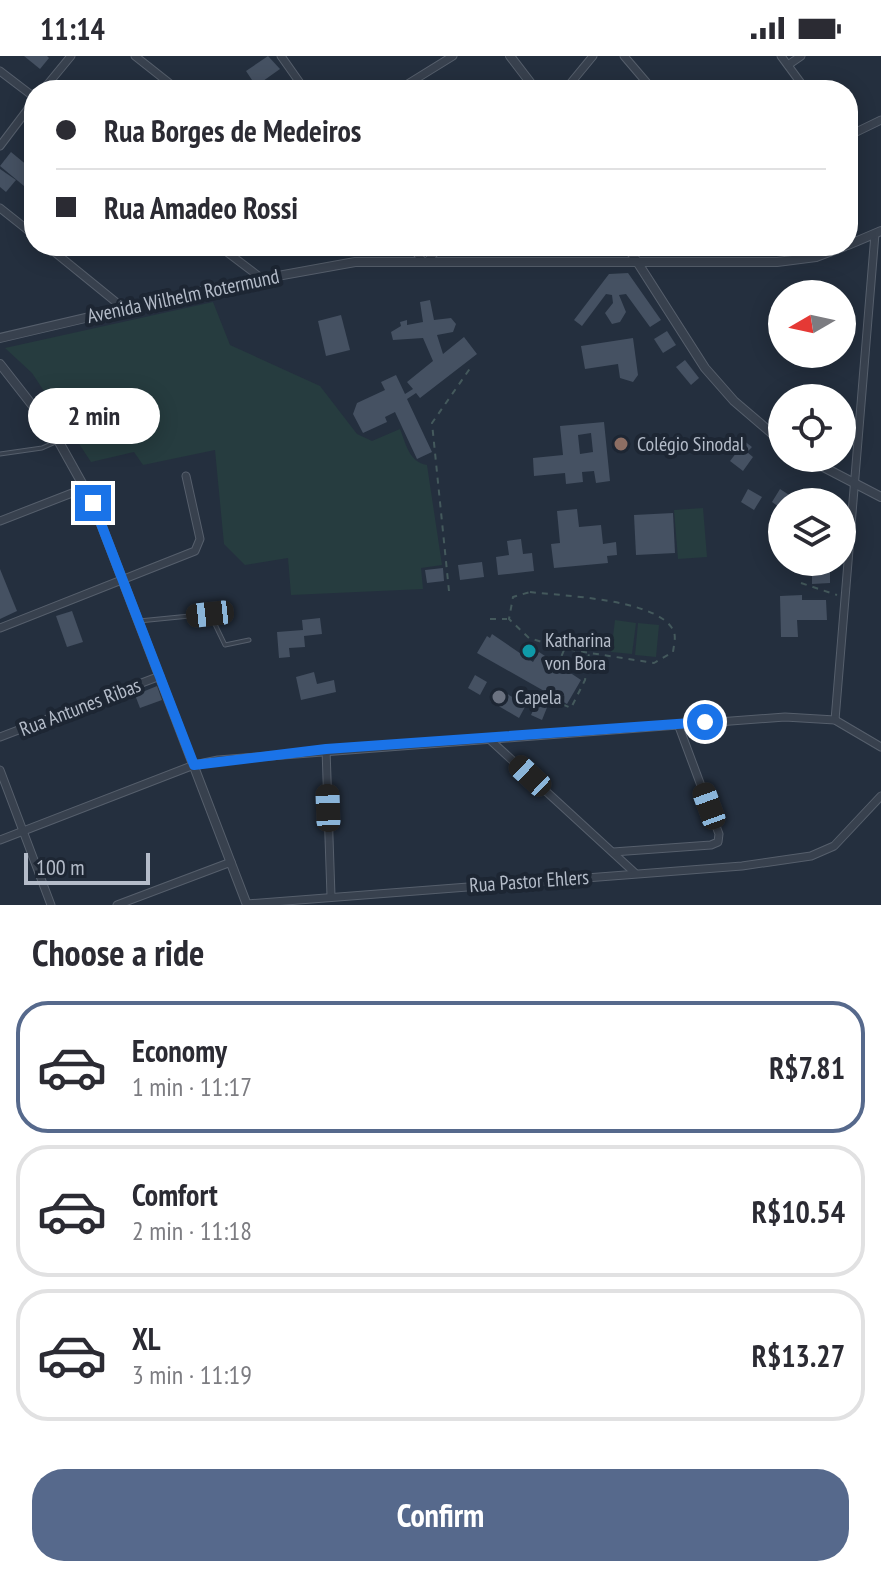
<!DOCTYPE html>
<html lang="en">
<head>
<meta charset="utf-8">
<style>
  body { margin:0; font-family:"PT Sans Narrow",sans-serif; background:#f7f7f7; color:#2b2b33; height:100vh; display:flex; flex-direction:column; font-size:30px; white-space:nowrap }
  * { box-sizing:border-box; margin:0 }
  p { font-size:26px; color:#7c7c81 }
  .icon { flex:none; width:44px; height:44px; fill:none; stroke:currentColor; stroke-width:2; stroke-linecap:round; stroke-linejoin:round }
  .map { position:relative; height:849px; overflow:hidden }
  .details { display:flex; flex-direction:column; background:#fff; flex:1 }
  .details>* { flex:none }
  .top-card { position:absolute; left:24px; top:24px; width:834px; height:176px; border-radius:32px; box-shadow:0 4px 20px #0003; display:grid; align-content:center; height:176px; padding:0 32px; background:#fff }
  .needle { width:52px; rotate:261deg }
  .buttons { position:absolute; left:768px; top:224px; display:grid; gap:16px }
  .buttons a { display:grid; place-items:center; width:88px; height:88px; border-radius:50%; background:#fff; box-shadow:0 4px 20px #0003; font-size:40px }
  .scale { position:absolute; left:24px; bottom:20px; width:126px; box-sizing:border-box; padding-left:8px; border:4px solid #b4bcc9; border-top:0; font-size:22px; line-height:28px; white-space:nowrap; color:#b4bcc9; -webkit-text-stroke:6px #1d2633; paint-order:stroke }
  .end { position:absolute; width:36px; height:36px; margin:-18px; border:10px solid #1a73e8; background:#fff; box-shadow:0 0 0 4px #fff }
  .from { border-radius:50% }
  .bubble { position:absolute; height:56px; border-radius:28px; background:#fff; box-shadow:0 4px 20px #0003; font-size:26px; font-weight:800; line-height:56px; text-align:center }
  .car { position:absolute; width:24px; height:48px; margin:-24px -12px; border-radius:10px; box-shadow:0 0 6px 2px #0007; background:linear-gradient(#222 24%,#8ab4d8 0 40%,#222 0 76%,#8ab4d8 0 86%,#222 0) }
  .top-card b { display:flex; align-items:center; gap:28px; height:76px; font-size:30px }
  .top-card b+b { border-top:2px solid #e1e1e2 }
  .top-card i { width:20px; height:20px; background:#2b2b33 }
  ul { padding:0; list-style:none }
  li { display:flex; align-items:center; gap:24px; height:132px; margin:0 16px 12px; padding:0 16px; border:4px solid #e1e1e2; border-radius:32px }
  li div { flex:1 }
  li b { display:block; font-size:30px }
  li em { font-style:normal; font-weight:800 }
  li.current { border-color:#56698c }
  li>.icon { width:72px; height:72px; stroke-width:1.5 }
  h2 { padding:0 32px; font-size:36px; line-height:96px }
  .cta { display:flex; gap:16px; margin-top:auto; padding:16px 32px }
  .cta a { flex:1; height:92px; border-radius:32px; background:#56698c; color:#fff; font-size:32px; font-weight:800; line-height:92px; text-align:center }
  .status { display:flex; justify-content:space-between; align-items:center; height:56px; padding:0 40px; background:#fff; direction:ltr }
  .status svg { height:22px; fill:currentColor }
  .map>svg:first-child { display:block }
</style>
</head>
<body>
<div class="status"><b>11:14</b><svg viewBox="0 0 49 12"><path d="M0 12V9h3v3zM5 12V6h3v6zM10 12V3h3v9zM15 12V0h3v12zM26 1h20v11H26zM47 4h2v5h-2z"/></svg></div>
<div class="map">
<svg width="881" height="849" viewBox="0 0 881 849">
  <rect width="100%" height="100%" fill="#242f3e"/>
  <g fill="#263c3f">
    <path d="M213 246 230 289 320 330 357 378 372 385 400 373C406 388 409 406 427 409L442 509 421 512 423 533 291 539 288 502 245 509 224 488 215 394 143 409 134 396 91 406 32 317 5 292Z"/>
    <path d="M703 452 707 501 678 503 674 454Z"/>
    <path d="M615 564 636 567 632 598 611 596Z"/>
    <path d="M638 567 659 569 656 601 635 599Z"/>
  </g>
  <g fill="#455162" fill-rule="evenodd">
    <path d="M24 0H47L49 2 40 13Z"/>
    <path d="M268 0 280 13 256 30 246 15Z"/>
    <path d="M11 96 34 115V130L30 135 0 110Z"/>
    <path d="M0 113 16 124 6 136 0 131Z"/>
    <path d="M628 217 661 264 650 271 626 238 619 239 626 256 620 266 612 268 605 257 613 247 612 239 606 238 582 270 574 264 609 218Z"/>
    <path d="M430 244 434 264 451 262 456 268 453 276 437 279 443 298 464 281 477 298 420 342 416 337 407 343 432 396 417 403 395 356 385 361 387 366 363 377 353 358 357 347 385 334 381 326 396 319 405 338 413 333 407 326 433 305 423 282 393 284 391 276 401 270 400 266 407 264V269L423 266 420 246Z"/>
    <path d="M341 259 350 294 326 300 318 265Z"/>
    <path d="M667 275 676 289 663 297 654 283Z"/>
    <path d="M633 282 638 319 633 326 620 322 618 308 585 313 581 290Z"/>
    <path d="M685 304 699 322 691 329 676 311Z"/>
    <path d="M604 366 610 425 596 427 594 415 582 416 583 426 566 428 565 417 534 420 533 402 563 399 560 370ZM591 377 593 396 580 398 578 379Z"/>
    <path d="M739 381 752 391 747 396 753 401 743 415 730 405 740 392 734 388Z"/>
    <path d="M748 433 762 441 754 454 741 446Z"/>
    <path d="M780 433 800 446H782V453L772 446Z"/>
    <path d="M577 453 579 471 601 469 603 488 616 486 617 499 607 500 608 507 554 512 551 488 560 487 557 455Z"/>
    <path d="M673 457 675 497 636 499 634 459Z"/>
    <path d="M521 483 523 498 532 497 534 515 498 519 496 501 509 499 507 485Z"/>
    <path d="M482 506 484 521 460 524 458 509Z"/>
    <path d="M812 506H830V527L812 528Z"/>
    <path d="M443 512 444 525 427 527 425 514Z"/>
    <path d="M0 513 17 555 0 563Z"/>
    <path d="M802 539V544H826L827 564H797L798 581H781L780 540Z"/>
    <path d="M72 555 83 586 67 591 56 560Z"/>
    <path d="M320 562 322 578 304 580 305 591 289 592 290 601 279 602 277 576 303 574 302 564Z"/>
    <path d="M492 578 533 606 539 596 581 624 567 648 477 597 487 580 490 582Z"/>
    <path d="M314 616 317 628 334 624 336 636 301 644 296 621Z"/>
    <path d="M475 619 487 626 480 639 468 632Z"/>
    <path d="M157 630 162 644 140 652 135 639Z"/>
    <path d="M497 632 526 649 519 662 490 645Z"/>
    <path d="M538 644 548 649 542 664 531 659Z"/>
  </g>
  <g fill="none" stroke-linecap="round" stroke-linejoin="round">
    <defs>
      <g id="service">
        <path d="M0 398 42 392 58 385"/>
        <path d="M139 565 210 558 225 589 249 584"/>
      </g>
      <g id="minor">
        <path d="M135 0 178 34"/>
        <path d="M281 0 305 34"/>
        <path d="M624 0 653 34"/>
        <path d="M781 0 806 34"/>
        <path d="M788 9 801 0"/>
        <path d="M0 15 34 41"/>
        <path d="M43 34 71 0"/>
        <path d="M398 34 453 0"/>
        <path d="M565 34 593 0"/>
        <path d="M848 80 881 64"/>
        <path d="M0 90 34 45"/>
        <path d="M0 152 34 179"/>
        <path d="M47 190 122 251"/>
        <path d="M219 190 261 222"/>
        <path d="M412 190 423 206"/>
        <path d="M804 190 816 201"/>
        <path d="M427 206 440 190"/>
        <path d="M0 465 85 432"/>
        <path d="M0 572 195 495 200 483 186 420"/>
        <path d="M835 664 875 178"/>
        <path d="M0 681 160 620"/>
        <path d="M488 682 635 817"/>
        <path d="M326 693 331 840"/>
        <path d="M0 714 51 849"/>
        <path d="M0 784 194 709 218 704 785 661 835 664 881 691"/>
        <path d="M613 796 711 789 718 786 719 778 678 668"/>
        <path d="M247 848 742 810 811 800 834 790 881 740"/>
        <path d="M117 849 231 806"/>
      </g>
      <g id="tertiary">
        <path d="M510 0 536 34"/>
        <path d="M848 189 881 175"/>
        <path d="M627 190 705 312 734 345 782 386"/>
        <path d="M0 282 222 230 355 206H777L816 201 845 190"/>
        <path d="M0 308 54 377 93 447 247 849"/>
        <path d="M806 402 881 441"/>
      </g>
    </defs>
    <use href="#service" stroke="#565f6c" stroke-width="5"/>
    <use href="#minor" stroke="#565f6c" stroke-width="9"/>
    <use href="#tertiary" stroke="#565f6c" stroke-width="10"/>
    <g stroke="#44595c" stroke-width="2" stroke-dasharray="6 6" stroke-linecap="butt">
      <path d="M801 527 837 539"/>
      <path d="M449 535 432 367 471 311"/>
      <path d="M530 536C564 540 653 543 672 572 677 579 674 588 673 596L654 607 565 593 529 582 509 563 513 541Z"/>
      <path d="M490 563H507"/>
      <path d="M557 611 564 594"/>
      <path d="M541 639 571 652 585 624 589 597"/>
    </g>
    <use href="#service" stroke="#38414e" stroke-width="3"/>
    <use href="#minor" stroke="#38414e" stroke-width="7"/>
    <use href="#tertiary" stroke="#38414e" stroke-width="8"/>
  </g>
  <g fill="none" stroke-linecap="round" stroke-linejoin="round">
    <path stroke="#1a73e8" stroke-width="10" d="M93 447 194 709 326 693 705 666"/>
  </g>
  <circle fill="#8d6e63" stroke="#1d2633" stroke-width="3" cx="621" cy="388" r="8"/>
  <circle fill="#0f9aa8" stroke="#1d2633" stroke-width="3" cx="529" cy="595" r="8"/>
  <circle fill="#6b7280" stroke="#1d2633" stroke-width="3" cx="499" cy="641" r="8"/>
  <g text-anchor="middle" stroke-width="8" stroke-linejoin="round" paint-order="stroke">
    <g font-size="20" fill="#b4bcc9" stroke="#1d2633">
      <text transform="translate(183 240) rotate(-12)" y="7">Avenida Wilhelm Rotermund</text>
      <text transform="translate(80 651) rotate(-21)" y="7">Rua Antunes Ribas</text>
      <text transform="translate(529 825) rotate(-4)" y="7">Rua Pastor Ehlers</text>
    </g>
    <g font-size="20" fill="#b4bcc9" stroke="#1d2633" text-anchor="start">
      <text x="637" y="395">Colégio Sinodal</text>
      <text x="545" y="591">Katharina<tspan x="545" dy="23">von Bora</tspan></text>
      <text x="515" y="648">Capela</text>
    </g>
  </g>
</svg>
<div class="buttons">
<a><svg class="needle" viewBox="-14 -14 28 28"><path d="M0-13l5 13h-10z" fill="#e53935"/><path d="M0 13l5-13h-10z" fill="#7c7c81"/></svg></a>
<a><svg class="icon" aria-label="locate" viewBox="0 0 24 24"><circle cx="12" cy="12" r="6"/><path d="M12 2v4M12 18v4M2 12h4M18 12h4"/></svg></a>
<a><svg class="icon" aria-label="layers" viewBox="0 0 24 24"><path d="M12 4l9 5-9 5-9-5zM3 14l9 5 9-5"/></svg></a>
</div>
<div class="scale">100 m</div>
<i class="end from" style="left:705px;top:666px"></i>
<i class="end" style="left:93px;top:447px"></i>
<div class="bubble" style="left:28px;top:332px;width:132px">2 min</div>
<i class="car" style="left:210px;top:558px;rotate:264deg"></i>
<i class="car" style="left:530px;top:720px;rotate:313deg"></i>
<i class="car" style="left:709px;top:750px;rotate:340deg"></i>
<i class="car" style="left:328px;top:752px;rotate:358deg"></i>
<div class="top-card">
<b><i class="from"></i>Rua Borges de Medeiros</b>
<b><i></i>Rua Amadeo Rossi</b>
</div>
</div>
<section class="details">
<h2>Choose a ride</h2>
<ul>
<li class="current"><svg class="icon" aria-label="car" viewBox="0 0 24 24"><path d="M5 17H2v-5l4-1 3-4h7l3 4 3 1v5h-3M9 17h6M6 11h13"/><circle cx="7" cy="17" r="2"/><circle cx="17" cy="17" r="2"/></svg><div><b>Economy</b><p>1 min · 11:17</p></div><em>R$7.81</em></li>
<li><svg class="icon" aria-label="car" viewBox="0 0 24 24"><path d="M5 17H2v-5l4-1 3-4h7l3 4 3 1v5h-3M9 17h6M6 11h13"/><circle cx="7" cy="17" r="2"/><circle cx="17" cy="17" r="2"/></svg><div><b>Comfort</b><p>2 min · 11:18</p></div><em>R$10.54</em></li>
<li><svg class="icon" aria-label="car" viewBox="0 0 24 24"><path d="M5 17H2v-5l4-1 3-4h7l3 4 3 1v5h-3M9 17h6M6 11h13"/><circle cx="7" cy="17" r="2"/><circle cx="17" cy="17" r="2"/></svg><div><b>XL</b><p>3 min · 11:19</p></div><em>R$13.27</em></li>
</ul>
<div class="cta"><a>Confirm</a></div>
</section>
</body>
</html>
